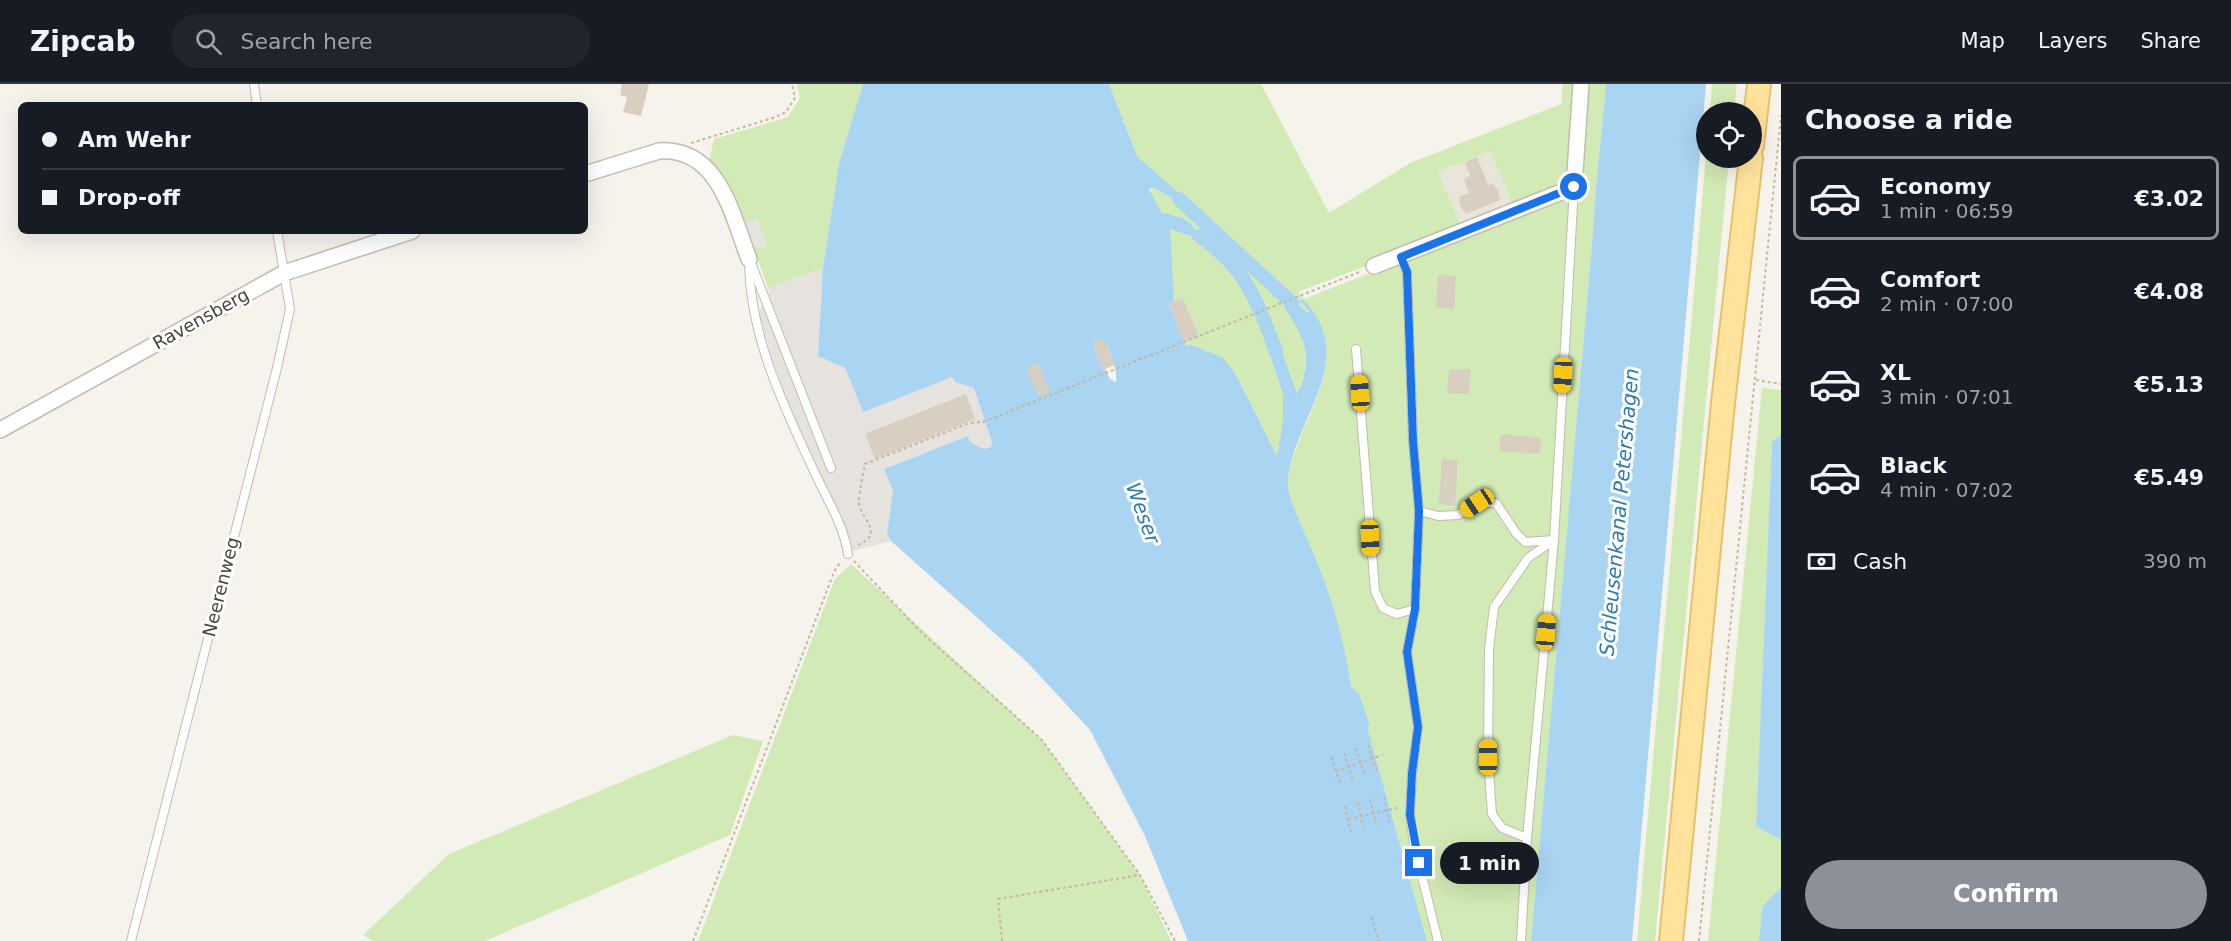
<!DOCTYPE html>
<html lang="en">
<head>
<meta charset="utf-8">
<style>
  body { margin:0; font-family:"DejaVu Sans",sans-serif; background:#20242c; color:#f1f3f6; height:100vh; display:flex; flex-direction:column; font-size:22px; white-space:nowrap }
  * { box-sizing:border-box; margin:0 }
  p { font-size:20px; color:#9ea1a6 }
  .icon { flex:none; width:33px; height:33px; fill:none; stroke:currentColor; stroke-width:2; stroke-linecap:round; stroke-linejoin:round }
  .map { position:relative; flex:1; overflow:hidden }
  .drawer { display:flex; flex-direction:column; background:#171b24; width:450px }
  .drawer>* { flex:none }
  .top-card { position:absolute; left:18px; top:18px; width:570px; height:132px; border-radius:9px; box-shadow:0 6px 24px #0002; display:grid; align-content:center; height:132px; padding:0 24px; background:#171b24 }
  .tools { position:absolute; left:1696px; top:18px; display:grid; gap:12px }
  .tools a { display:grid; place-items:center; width:66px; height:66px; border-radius:50%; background:#171b24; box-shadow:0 6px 24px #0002; font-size:30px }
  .end { position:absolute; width:27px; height:27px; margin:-14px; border:8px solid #1a73e8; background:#fff; box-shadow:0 0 0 3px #fff }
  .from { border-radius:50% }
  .bubble { position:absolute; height:42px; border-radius:21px; background:#171b24; box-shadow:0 6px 24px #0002; font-size:20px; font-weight:800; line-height:42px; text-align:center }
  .car { position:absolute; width:18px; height:36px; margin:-18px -9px; border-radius:8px; box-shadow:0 0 4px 2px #0007; background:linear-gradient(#f5c518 24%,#345 0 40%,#f5c518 0 76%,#345 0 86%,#f5c518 0) }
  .top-card b { display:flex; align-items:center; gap:21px; height:57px; font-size:22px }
  .top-card b+b { border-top:2px solid #363941 }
  .top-card i { width:15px; height:15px; background:#f1f3f6 }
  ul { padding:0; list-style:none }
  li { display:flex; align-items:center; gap:18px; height:84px; margin:0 12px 9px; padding:0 12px; border:3px solid transparent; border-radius:9px }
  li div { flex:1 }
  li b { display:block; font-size:22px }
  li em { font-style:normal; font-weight:800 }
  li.current { border-color:#8c9099 }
  li>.icon { width:54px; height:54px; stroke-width:1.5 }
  h2 { padding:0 24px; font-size:27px; line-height:72px }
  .pay { display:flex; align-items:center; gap:15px; height:66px; padding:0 24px; font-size:22px }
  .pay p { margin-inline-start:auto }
  .cta { display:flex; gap:12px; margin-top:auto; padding:12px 24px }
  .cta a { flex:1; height:69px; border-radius:36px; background:#8c9099; color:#fff; font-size:24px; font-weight:800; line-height:69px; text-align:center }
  header { display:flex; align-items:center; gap:36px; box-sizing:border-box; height:84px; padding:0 30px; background:#171b24; border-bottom:2px solid #363941 }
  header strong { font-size:28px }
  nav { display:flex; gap:33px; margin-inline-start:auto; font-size:21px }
  .search { width:420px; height:54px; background:#20242c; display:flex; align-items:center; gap:15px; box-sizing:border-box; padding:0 21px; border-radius:33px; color:#9ea1a6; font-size:22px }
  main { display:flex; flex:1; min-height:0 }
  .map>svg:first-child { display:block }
</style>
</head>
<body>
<header>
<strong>Zipcab</strong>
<div class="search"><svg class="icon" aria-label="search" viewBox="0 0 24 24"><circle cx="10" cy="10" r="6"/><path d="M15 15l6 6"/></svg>Search here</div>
<nav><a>Map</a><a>Layers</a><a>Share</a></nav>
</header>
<main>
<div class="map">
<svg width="1781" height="857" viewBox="0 0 1781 857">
  <rect width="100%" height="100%" fill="#f6f3ec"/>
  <path fill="#eae5da" d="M1490 67 1514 124 1462 145 1438 88Z"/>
  <path fill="#e6e2dd" d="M823 184 818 272 845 284 863 327 952 293 955 298 974 304 992 358 991 363 984 365 970 358 968 352 884 385 893 406 887 450 891 457 853 467 794 336 772 274 759 228 769 209 768 204Z"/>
  <g fill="#d2eab5">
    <path d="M797 0H863L839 79 823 184 768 204 754 165 766 161 757 135 745 139 724 98 709 77 714 55 788 33 800 14Z"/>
    <path d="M1109 0H1261L1329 129 1410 79 1561 20 1563 0H1576L1566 103 1514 124 1490 67 1438 88 1462 145 1298 208 1304 215 1578 107 1587 0H1606C1602 50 1595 99 1593 149L1531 857H1427L1367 643 1370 642 1359 609 1351 603C1346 565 1335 524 1321 488 1315 470 1289 418 1288 403 1288 345 1357 283 1310 227L1308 229 1285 223C1307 257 1312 271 1297 311L1267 230 1280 265 1272 268 1257 233 1283 310V337L1277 372 1235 289 1223 275 1191 261 1186 263 1184 258 1199 252 1183 214 1174 217 1169 144 1194 153 1179 132 1162 129 1149 111 1152 103 1176 117 1181 112 1137 72Z"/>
    <path d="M1712 0H1737L1734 28H1710Z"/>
    <path d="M1707 59V74H1729L1655 857H1637Z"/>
    <path d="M1762 304 1781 306V351L1772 358 1756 742 1781 756V803L1762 823 1759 857H1708Z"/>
    <path d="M851 480 1042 656 1140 791 1171 857H698L835 495Z"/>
    <path d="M733 651 763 657 730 751 485 857H373L363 851 449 770Z"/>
  </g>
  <path fill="#e5e3e0" d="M757 135 766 161 754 165 745 139Z"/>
  <g fill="#a9d4f2" fill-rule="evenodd">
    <path d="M863 0H1109L1137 72 1182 112 1177 117 1152 103 1149 106 1162 129C1180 132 1190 135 1199 152L1194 153 1170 145 1174 217 1169 220 1186 262 1192 261 1223 274 1235 289 1277 372 1283 337V310L1257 233 1272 268 1280 265 1268 229 1297 310C1314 273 1305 254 1284 223L1295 218 1308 229 1309 226 1299 217 1303 215C1364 279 1287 339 1288 403 1289 418 1315 470 1321 488 1335 524 1346 565 1351 603L1359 609 1370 642 1367 643 1427 857H1188L1145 752 1090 646 1027 578 891 457 887 450 893 406 884 385 968 352 970 358 984 365 991 363 992 358 974 304 955 298 952 293 863 328 845 284 818 272 823 184 839 79ZM1100 254C1110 260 1118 288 1116 298L1110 295 1105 285H1103L1094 263 1095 257Z"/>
    <path d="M1606 0H1706L1632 857H1531L1593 149C1595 99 1602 50 1606 0Z"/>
    <path d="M1781 351V756L1756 742 1772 358Z"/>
    <path d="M1781 803V857H1759L1762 823Z"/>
  </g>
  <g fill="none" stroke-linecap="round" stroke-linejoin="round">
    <g stroke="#a9d4f2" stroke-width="14">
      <path d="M1179 115 1292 219"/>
      <path d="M1199 152C1245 182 1257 217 1276 267"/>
    </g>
  </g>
  <g fill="#d8cfc1">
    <path d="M622 0H649L641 32 623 28 627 13 620 11Z"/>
    <path d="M1477 73 1488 101 1493 99 1498 107 1500 116 1466 130 1460 122 1459 113 1469 109 1464 95 1470 92 1465 78Z"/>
    <path d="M1438 191 1456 192 1454 225 1436 224Z"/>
    <path d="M1183 214 1199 252 1184 258 1169 219Z"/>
    <path d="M1100 254 1105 257 1115 281 1103 286 1094 263 1095 257Z"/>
    <path d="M1035 280 1040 283 1050 308 1038 312 1028 289 1029 282Z"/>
    <path d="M1449 285H1471L1469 310 1447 309Z"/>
    <path d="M966 310 975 335 875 375 865 350Z"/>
    <path d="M1501 350 1541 354 1540 370 1499 367Z"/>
    <path d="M1442 375 1458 376 1455 422 1439 420Z"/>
  </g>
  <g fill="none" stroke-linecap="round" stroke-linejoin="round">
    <defs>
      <g id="service">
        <path d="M254 0 257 21"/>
        <path d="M1401 173 1407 188 1413 357 1419 427 1415 525 1407 568 1418 643 1412 689 1410 731 1414 760 1438 857"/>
        <path d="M749 175C749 249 782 319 813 385 825 412 844 441 848 470"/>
        <path d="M751 179 831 384"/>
        <path d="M1356 265 1375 507 1383 524 1397 530 1415 525"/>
        <path d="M1419 427 1438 432 1458 431 1477 419H1496L1516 449 1525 458 1553 456"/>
        <path d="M1527 754 1554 456 1574 103"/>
        <path d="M131 857 277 284 290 225 277 147"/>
        <path d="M1521 857 1527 754 1502 744 1492 730 1488 673 1489 565 1494 523 1528 474 1554 456"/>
      </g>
      <g id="minor">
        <path d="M585 90 659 67C719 63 732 131 749 175"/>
        <path d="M1374 182 1574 103 1581 0"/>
        <path d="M0 346 284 189 412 147"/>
      </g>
      <g id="primary">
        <path d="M1752 62 1759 0"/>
        <path d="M1671 857 1723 319 1751 74"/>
      </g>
    </defs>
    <use href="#service" stroke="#c2bbae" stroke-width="10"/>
    <use href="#minor" stroke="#c2bbae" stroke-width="18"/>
    <use href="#primary" stroke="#e6c16a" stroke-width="26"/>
    <g stroke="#c4b79f" stroke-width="2" stroke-dasharray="3 3" stroke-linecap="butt">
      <path d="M691 59 776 33 786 28 795 14 792 0"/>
      <path d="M1756 296 1781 300"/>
      <path d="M858 461C886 449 860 435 859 418 859 406 863 392 865 380L969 339 983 338 1362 187"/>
      <path d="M854 477 921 548 1042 656 1140 791 1175 857"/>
      <path d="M1368 661 1377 687"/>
      <path d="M1356 664 1365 692"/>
      <path d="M1344 669 1353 696"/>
      <path d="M1331 673 1340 699"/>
      <path d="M1336 687 1382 671"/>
      <path d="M1384 713 1390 740"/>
      <path d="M1370 715 1377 743"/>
      <path d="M1358 718 1364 746"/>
      <path d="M1345 722 1351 749"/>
      <path d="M1348 735 1397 724"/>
      <path d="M1399 779 1408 777"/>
      <path d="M1371 833 1379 857"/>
      <path d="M693 857 834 488 841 477"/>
      <path d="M1002 857 998 815 1140 791"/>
      <path d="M1699 857 1781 31"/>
    </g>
    <use href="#service" stroke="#fff" stroke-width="8"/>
    <use href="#minor" stroke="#fff" stroke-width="15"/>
    <use href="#primary" stroke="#ffe39c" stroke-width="22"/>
  </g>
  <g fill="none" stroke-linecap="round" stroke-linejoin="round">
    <path stroke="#1a73e8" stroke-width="8" d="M1419 779 1410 731 1412 689 1418 643 1407 568 1415 525 1419 427 1413 357 1407 188 1401 173 1574 103"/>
  </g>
  <g text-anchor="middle" stroke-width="6" stroke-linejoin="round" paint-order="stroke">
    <g font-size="18" fill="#4b4439" stroke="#fff">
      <text transform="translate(201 235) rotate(-29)" y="6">Ravensberg</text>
      <text transform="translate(221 503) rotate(-76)" y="6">Neerenweg</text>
    </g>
    <g font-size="20" font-style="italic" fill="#2e7ab2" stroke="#fff">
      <text transform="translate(1619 428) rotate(-85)" y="7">Schleusenkanal Petershagen</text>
      <text transform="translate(1143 429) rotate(70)" y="7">Weser</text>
    </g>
  </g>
</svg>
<div class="tools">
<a><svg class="icon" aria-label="locate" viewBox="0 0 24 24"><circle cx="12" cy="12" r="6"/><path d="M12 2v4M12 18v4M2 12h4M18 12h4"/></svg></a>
</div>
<i class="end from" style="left:1574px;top:103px"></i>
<i class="end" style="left:1419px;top:779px"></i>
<div class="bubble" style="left:1440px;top:758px;width:99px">1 min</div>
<i class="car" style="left:1563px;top:291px;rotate:183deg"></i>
<i class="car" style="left:1360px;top:309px;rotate:356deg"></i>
<i class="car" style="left:1477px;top:419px;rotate:237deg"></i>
<i class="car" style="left:1370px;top:454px;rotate:178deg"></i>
<i class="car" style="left:1546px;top:548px;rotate:5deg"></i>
<i class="car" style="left:1488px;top:673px;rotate:0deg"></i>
<div class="top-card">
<b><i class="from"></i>Am Wehr</b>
<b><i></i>Drop-off</b>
</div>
</div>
<section class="drawer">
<h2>Choose a ride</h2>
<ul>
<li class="current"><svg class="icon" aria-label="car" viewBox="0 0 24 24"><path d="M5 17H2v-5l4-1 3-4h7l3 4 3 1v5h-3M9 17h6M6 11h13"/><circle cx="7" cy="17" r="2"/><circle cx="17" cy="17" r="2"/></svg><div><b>Economy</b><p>1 min · 06:59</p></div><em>€3.02</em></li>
<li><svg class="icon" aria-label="car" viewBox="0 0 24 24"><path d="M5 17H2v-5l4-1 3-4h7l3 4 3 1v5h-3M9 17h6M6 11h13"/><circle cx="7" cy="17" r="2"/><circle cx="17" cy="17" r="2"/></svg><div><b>Comfort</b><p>2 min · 07:00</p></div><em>€4.08</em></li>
<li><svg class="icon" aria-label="car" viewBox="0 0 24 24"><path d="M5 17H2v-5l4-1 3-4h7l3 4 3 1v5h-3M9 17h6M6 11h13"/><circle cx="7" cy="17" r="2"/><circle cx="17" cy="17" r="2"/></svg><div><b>XL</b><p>3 min · 07:01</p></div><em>€5.13</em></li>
<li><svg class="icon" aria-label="car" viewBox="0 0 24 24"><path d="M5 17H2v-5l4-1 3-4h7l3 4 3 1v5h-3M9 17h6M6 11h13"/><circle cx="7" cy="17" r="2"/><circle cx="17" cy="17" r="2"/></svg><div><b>Black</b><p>4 min · 07:02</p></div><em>€5.49</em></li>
</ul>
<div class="pay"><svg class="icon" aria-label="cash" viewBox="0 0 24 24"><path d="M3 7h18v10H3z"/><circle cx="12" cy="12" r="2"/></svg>Cash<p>390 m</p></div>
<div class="cta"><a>Confirm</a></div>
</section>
</main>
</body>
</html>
